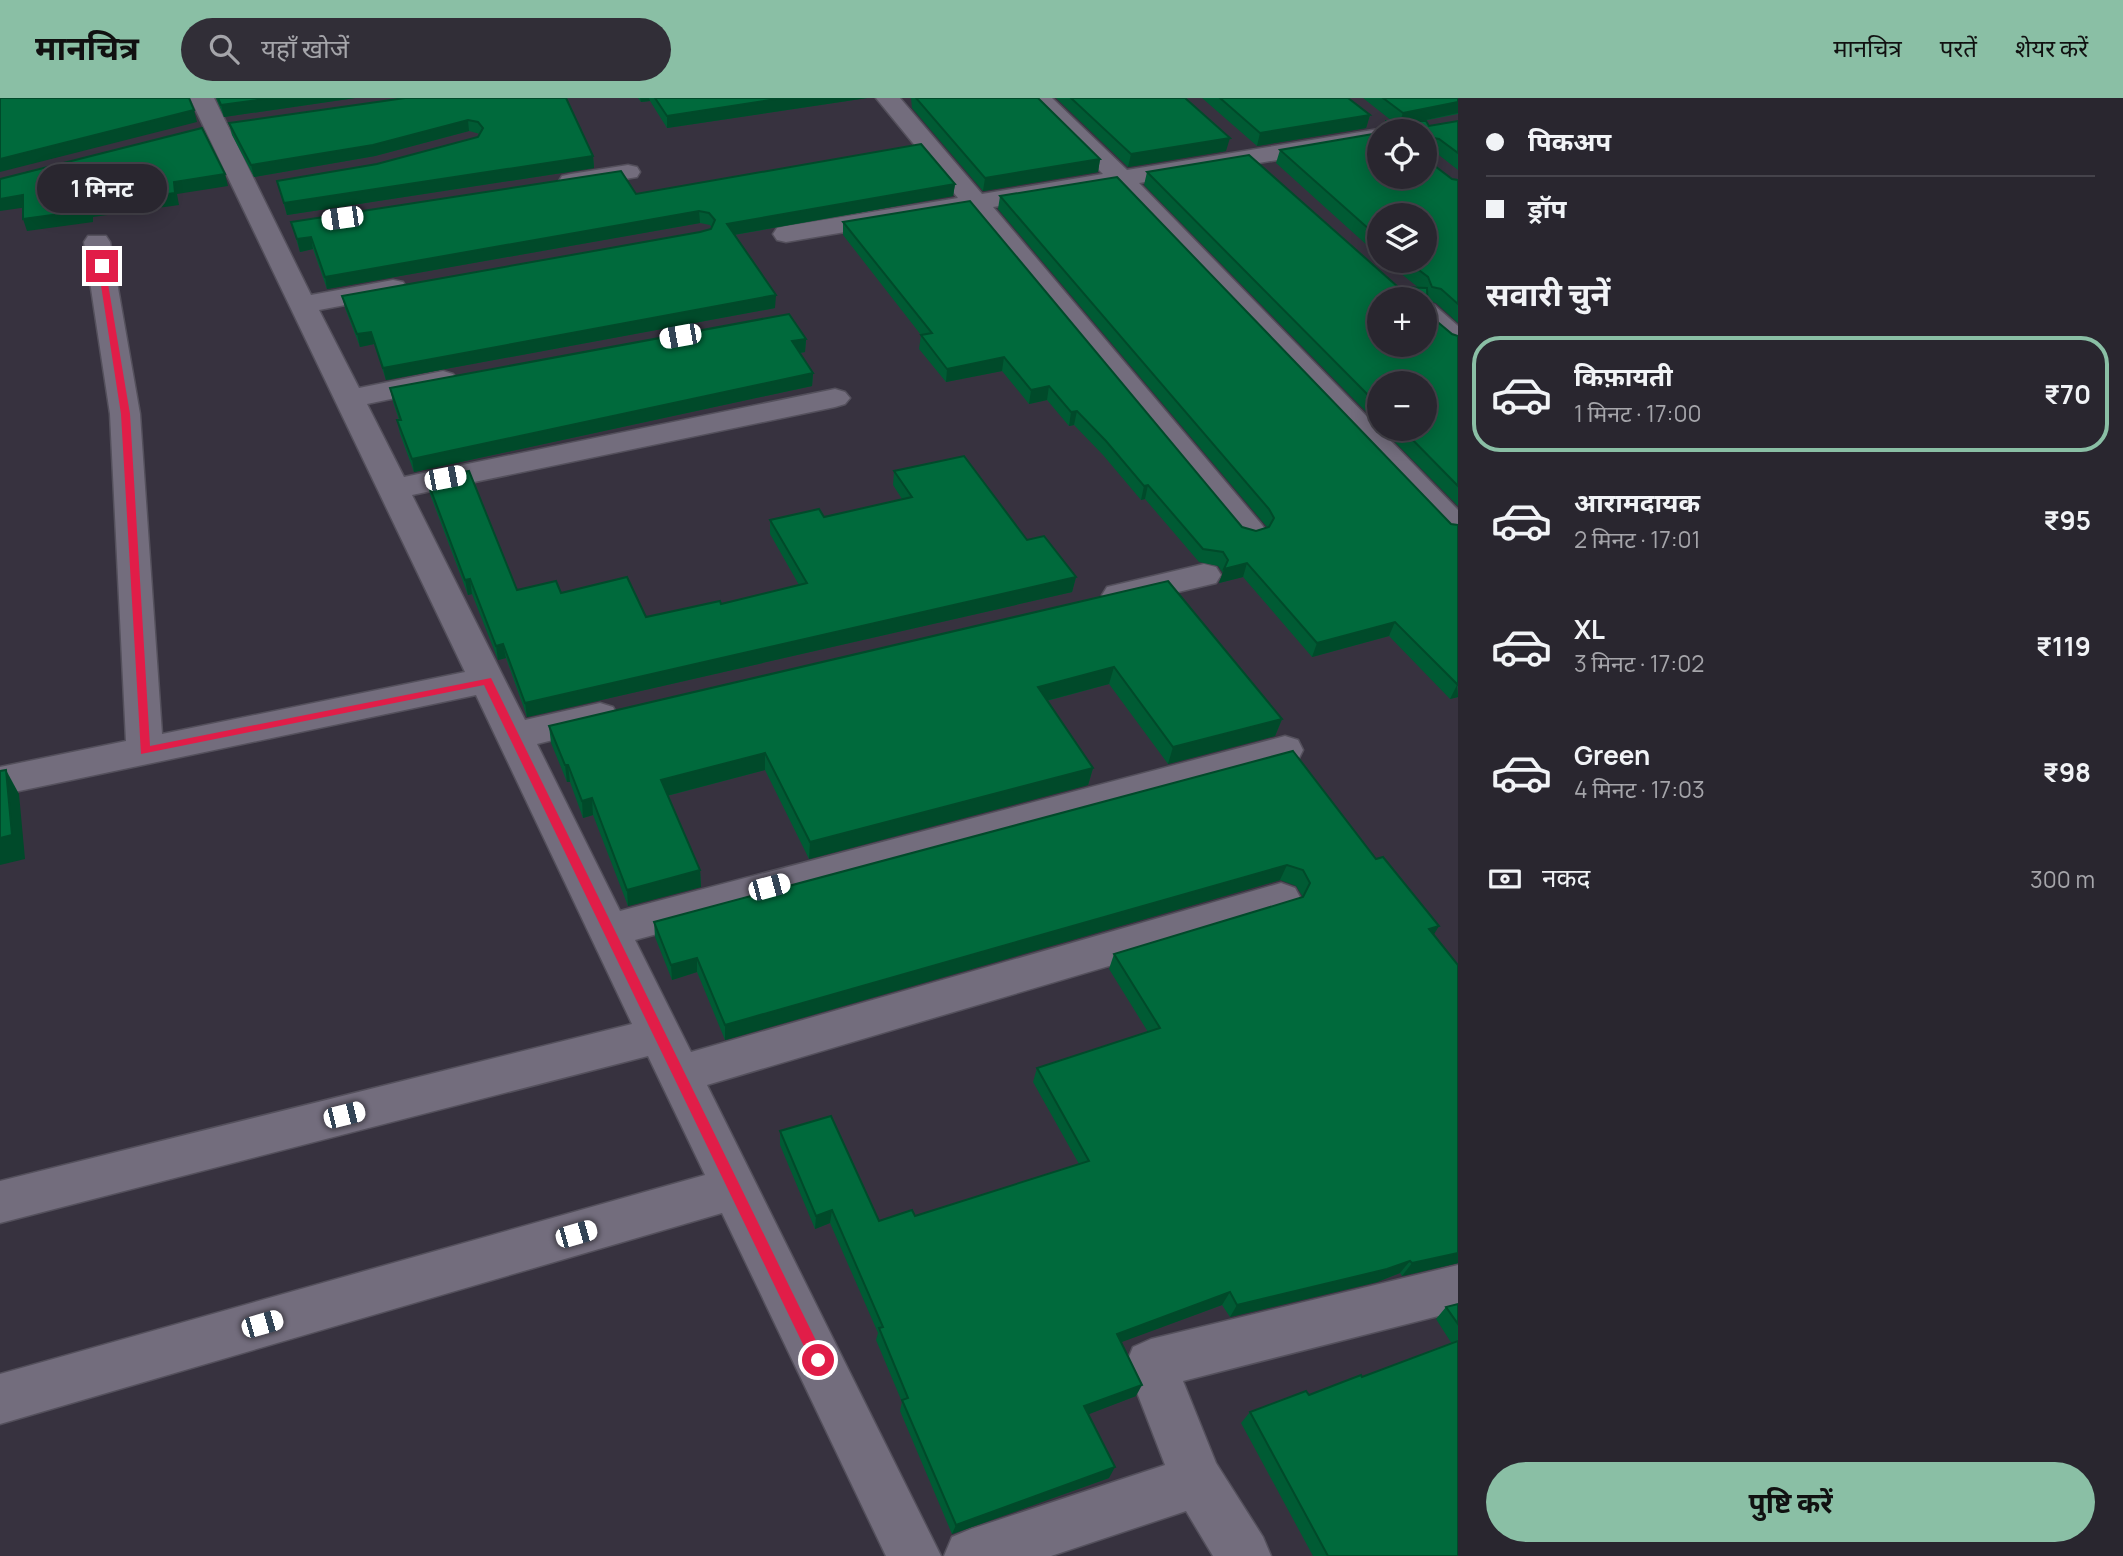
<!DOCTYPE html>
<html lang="hi">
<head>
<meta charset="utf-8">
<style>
  body { margin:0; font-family:Manrope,"Noto Sans Devanagari",sans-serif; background:#312e37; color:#f1f3f6; height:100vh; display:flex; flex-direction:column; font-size:26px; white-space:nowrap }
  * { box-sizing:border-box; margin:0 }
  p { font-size:23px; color:#a5a5aa }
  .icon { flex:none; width:38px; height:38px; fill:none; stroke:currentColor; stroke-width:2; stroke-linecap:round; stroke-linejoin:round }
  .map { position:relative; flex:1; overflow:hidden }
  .panel { display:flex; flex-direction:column; background:#29262f; width:665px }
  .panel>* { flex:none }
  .guide { display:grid; align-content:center; height:154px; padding:0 28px; background:#29262f }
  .tools { position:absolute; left:1367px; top:21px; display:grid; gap:14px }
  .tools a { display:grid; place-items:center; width:70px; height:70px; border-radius:50%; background:#29262f; box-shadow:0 4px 18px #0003,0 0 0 2px #45434b; font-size:35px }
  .end { position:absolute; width:32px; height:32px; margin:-16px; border:9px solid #e11d48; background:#fff; box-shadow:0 0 0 4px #fff }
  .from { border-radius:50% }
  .bubble { position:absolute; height:49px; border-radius:24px; background:#29262f; box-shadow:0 4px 18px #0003,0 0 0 2px #45434b; font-size:23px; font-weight:700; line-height:49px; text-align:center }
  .car { position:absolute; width:21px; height:42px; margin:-21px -10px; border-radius:9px; box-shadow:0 0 5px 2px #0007; background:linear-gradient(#fff 24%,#345 0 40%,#fff 0 76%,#345 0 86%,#fff 0) }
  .guide b { display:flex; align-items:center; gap:24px; height:66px; font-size:26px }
  .guide b+b { border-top:2px solid #45434b }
  .guide i { width:18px; height:18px; background:#f1f3f6 }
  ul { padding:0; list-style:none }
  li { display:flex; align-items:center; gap:21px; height:116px; margin:0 14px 10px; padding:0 14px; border:4px solid transparent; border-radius:28px }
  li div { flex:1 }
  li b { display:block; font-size:26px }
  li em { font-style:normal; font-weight:700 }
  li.on { border-color:#8abfa5 }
  li>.icon { width:63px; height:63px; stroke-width:1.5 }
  h2 { padding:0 28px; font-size:32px; line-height:84px }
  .pay { display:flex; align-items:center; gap:18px; height:77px; padding:0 28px; font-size:26px }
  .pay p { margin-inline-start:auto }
  .button { display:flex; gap:14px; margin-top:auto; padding:14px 28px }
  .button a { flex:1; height:80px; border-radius:42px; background:#8abfa5; color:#111; font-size:28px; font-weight:700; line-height:80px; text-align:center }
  header { display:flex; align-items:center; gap:42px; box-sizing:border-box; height:98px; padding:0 35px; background:#8abfa5; color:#111 }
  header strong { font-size:33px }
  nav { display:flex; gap:38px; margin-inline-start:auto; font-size:24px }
  .search { width:490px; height:63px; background:#312e37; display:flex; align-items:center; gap:18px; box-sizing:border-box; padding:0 24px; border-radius:38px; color:#a5a5aa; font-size:26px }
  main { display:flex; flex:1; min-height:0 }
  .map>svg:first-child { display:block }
</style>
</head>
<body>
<header>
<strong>मानचित्र</strong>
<div class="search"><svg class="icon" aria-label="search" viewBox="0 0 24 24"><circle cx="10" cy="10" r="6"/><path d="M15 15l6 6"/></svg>यहाँ खोजें</div>
<nav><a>मानचित्र</a><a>परतें</a><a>शेयर करें</a></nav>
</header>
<main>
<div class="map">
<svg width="1458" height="1458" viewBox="0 0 1458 1458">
  <rect width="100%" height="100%" fill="#37323f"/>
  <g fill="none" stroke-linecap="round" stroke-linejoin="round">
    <defs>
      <g id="street">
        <path d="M190 0H214L311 197 393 182 403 184 407 190 403 196 319 212 359 290 443 273 453 276 458 282 453 288 367 306 404 379 835 291 845 294 850 300 845 306 835 309 412 397 525 622 600 605 613 609 618 618 613 627 537 646 620 813 1285 638 1298 642 1303 652 1298 662 1285 666 635 842 691 954 1281 785 1295 790 1301 801 1295 812 1281 817 707 987 941 1458H886L722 1115 0 1326V1276L705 1077 648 958 0 1125V1083L632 926 476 597 0 697V669L126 643 110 316 84 144 88 138H106L110 144 140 316 162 636 465 574Z"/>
        <path d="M876 0H900L982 96 1103 76 1027 0H1052L1127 72 1379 31 1387 33H1379V45L1139 85 1458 412V441L1447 438 1115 89 993 109 1262 427 1267 434 1262 441 1251 444 1240 441 969 113 786 144 777 142 773 136 777 130 786 128 958 100Z"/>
        <path d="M628 67 637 69 640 74 637 79 571 90 562 88 559 83 562 78 571 76Z"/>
        <path d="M1424 205 1434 207 1458 228V250L1448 248 1424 228Z"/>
        <path d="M1204 466 1216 469 1221 477 1216 485 1119 508 1107 505 1102 497 1107 489Z"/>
        <path d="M1458 1167V1213L1183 1283 1216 1365 1263 1439 1271 1458H1213L1186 1413 1051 1458H944L952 1439 971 1431 1165 1367 1126 1266 1133 1249 1151 1241Z"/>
      </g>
    </defs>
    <use href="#street" stroke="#54505c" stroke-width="3"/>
    <use href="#street" fill="#736d7d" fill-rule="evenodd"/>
  </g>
  <g fill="#005b34">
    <path d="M216 0H355L224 19Z"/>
    <path d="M405 0 593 58 594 70 287 117 277 83 377 66 478 39 480 36 469 33 375 58 254 79 232 37 229 25Z"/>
    <path d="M638 0H867L667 30 650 3 641 4Z"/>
    <path d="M911 0H1038L1100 61 1098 74 983 93 912 10Z"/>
    <path d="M1056 0H1185L1226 53 1128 69Z"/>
    <path d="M1202 0H1348L1370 17 1366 30 1257 48Z"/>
    <path d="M1363 0H1458V16L1423 23 1429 28 1458 23V72L1435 54 1427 53V62L1452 81 1458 82V225L1436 205 1427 203 1428 216 1452 236 1458 238V408L1382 331H1424L1379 285V327L1144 87 1147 74 1398 189 1419 190 1385 163H1424L1379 117V158L1276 65 1280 52 1424 33H1382L1386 23H1392Z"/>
    <path d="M955 86 953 98 734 137 775 210 386 282 374 246 360 249 345 210 342 198 700 134 711 131 712 130 710 127 700 125 327 191 313 151 300 154 291 124 636 96Z"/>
    <path d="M1000 98 1451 426 1458 599 1450 601 1389 538 1312 559 1243 479 1219 485 1223 475 1218 468 1199 464 1145 401 1141 402 1103 357 1074 327 1069 328 1047 302 1029 306 1002 273 946 284 919 251 921 237 843 137V124L1242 429 1256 433 1267 429 998 111Z"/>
    <path d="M806 241 805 254 800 255 813 275 812 288 414 374 400 336 397 322H399L393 304 390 290Z"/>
    <path d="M894 373 1027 442 1076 479 1072 494 527 619 506 560 498 562 472 496 468 497 430 396 427 382 517 492 561 495 646 519 721 506 799 487 770 436V422L824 419 902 401 893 387Z"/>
    <path d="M1168 483 1282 621 1275 638 1168 666 1109 586 1047 603 1093 670 1088 687 809 761 765 672 667 698 700 772 701 789 628 808 593 717 583 720 570 684H567L551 645 549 628Z"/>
    <path d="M1293 653 1458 867V1165L1402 1178 1400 1175 1377 1184 1230 1219 1222 1207 1121 1244 1136 1298 1088 1316 1109 1380 952 1436 900 1313 902 1304 876 1242 878 1235 830 1125 815 1131 780 1047V1033L879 1123 915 1118 1079 1066 1033 984 1037 970 1148 934 1109 871 1114 856 1303 799 1296 788 1280 782 725 942 697 874 672 882 655 839 654 824Z"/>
    <path d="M1458 1206V1458H1313L1241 1325 1250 1314 1309 1297 1362 1279 1452 1246 1436 1221 1446 1209Z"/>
  </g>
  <g fill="#004a2a">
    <path d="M272 0H355L224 19 221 7Z"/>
    <path d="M640 0H649L650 3 641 4Z"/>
    <path d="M783 0H867L667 30V18Z"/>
    <path d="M1458 4V15L1398 28 1403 15Z"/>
    <path d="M194 12 197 24 0 74V61Z"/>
    <path d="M1370 17 1366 30 1257 48 1260 35Z"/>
    <path d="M468 22 469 33 375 58 254 79 251 67Z"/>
    <path d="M1230 40 1226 53 1128 69 1131 56Z"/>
    <path d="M593 58 594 70 287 117 284 105Z"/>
    <path d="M1100 61 1098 74 983 93 985 80Z"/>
    <path d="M225 76 228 88 177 96 179 107 93 119V124L27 133 23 121 89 107 174 84Z"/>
    <path d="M955 86 953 98 727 138V126Z"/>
    <path d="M23 97 28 109 0 113V101Z"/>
    <path d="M699 113 700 125 327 191 325 179Z"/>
    <path d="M311 139 313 151 300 154 297 141Z"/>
    <path d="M776 197 775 210 386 282 383 270Z"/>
    <path d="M371 234 374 246 360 249 357 236Z"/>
    <path d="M806 241 805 254 792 256V243Z"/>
    <path d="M1004 259 1002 273 946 284 947 271Z"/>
    <path d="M813 275 812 288 414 374 412 361Z"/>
    <path d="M1049 288 1047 302 1029 306 1031 292Z"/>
    <path d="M1077 313 1074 327 1069 328 1071 314Z"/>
    <path d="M1148 387 1145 401 1141 402 1144 388Z"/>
    <path d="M1247 465 1243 479 1219 485 1224 471Z"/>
    <path d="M1076 479 1072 494 527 619 525 605Z"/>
    <path d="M470 481 472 496 468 497 465 482Z"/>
    <path d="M1395 524 1389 538 1312 559 1317 545Z"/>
    <path d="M503 546 506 560 498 562 496 548Z"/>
    <path d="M1114 569 1109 586 1034 606 1038 589Z"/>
    <path d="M1457 587 1458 599 1450 601Z"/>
    <path d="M1282 621 1275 638 1168 666 1173 649Z"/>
    <path d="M765 655V672L662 699 661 682Z"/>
    <path d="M565 667H568L570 684H567Z"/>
    <path d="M1093 670 1088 687 809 761 810 744Z"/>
    <path d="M6 672 19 696 25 761 0 767V740Z"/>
    <path d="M592 700 593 717 583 720 582 703Z"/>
    <path d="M1287 767 1280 782 725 942V927Z"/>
    <path d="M700 772 701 789 628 808 627 792Z"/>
    <path d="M1439 828 1430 843 1429 831Z"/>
    <path d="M697 860V874L672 882 671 867Z"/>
    <path d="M832 1112 830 1125 815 1131 816 1118Z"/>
    <path d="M1458 1155V1165L1402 1178 1412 1165Z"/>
    <path d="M1410 1163 1400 1175 1377 1184 1230 1219 1237 1207Z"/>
    <path d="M1230 1194 1222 1207 1111 1248 1117 1236Z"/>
    <path d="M1142 1287 1136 1298 1079 1320 1084 1308Z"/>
    <path d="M1115 1369 1109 1380 952 1436 956 1427Z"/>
  </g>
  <g fill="#006a3c" stroke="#004a2a" stroke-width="2" fill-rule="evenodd">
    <path d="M0 0H189L194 12 0 61Z"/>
    <path d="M218 0H272L221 7Z"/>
    <path d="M405 0H566L593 58 284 105 277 83 377 66 478 39 483 30 478 24 468 22 373 47 251 67 229 25Z"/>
    <path d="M655 0H783L667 18Z"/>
    <path d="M916 0H1038L1100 61 985 80Z"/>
    <path d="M1071 0H1185L1230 40 1131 56Z"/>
    <path d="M1220 0H1348L1370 17 1260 35Z"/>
    <path d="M1383 0H1458V4L1403 15Z"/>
    <path d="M1386 23H1426L1429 28 1458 23V55L1439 41 1427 39V62L1452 81 1458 82V206L1441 191 1432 189 1428 179 1407 163H1424V117H1379V140L1280 52 1379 35V79H1424V33H1384Z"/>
    <path d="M202 30 225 76 174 84 175 95 89 107V112L23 121V97L0 101V81Z"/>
    <path d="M921 46 955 86 727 126 776 197 383 270 371 234 357 236 342 198 700 134 711 131 715 122 709 115 699 113 325 179 311 139 297 141 291 124 621 73 636 96Z"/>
    <path d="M1249 57 1398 189 1427 190 1428 216 1452 236 1458 238V388L1402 331H1424V285H1379V308L1147 74ZM1379 201H1424V247H1379Z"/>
    <path d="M1117 79 1451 426 1458 427V587L1395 524 1317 545 1247 465 1224 471 1228 462 1223 454 1203 451 1148 387 1144 388 1106 343 1077 313 1071 314 1049 288 1031 292 1004 259 947 271 921 237 932 235 843 124 970 103 1242 429 1256 433 1269 429 1274 420 1269 411 1000 98Z"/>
    <path d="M789 216 806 241 792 243 813 275 412 361 397 322H401L390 290Z"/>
    <path d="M964 358 1027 442 1044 438 1076 479 525 605 503 546 496 548 470 481 465 482 427 382 469 373 517 492 556 483 561 495 627 479 646 519 720 503 721 506 807 485 770 422 819 411 824 419 912 399 894 373Z"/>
    <path d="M1168 483 1282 621 1173 649 1114 569 1038 589 1093 670 810 744 765 655 661 682 700 772 627 792 592 700 582 703 568 667H565L549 628Z"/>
    <path d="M1293 653 1376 761 1383 759 1439 828 1429 831 1458 867V1155L1412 1165 1410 1163 1387 1171 1237 1207 1230 1194 1117 1236 1142 1287 1084 1308 1115 1369 956 1427 902 1302 908 1300 879 1230 883 1229 832 1112 816 1118 780 1033 831 1018 879 1123 912 1112 915 1118 1089 1063 1037 970 1160 930 1114 856 1303 799 1310 785 1303 772 1287 767 725 927 697 860 671 867 654 824Z"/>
    <path d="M6 672 12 737 0 740V673Z"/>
    <path d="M1458 1206V1226L1446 1209Z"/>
    <path d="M1458 1243V1458H1328L1250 1314 1306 1293 1309 1297 1361 1277 1362 1279Z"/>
  </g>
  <path fill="#e11d48" d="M102 166 105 168 130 316 150 648 491 580 823 1257V1267H813L484 587 141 656 121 316 98 168Z"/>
</svg>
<div class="tools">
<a><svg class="icon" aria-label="locate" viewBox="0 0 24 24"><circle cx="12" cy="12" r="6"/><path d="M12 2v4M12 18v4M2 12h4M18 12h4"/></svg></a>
<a><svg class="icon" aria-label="layers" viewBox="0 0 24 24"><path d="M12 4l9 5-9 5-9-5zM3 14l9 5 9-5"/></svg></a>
<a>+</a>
<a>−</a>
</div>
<i class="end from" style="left:818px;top:1262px"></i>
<i class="end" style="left:102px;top:168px"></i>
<div class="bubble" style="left:37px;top:66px;width:130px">1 मिनट</div>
<i class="car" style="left:342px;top:120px;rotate:262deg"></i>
<i class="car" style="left:680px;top:238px;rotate:260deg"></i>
<i class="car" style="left:445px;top:380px;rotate:79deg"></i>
<i class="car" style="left:769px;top:789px;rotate:75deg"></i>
<i class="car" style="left:344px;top:1017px;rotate:76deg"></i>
<i class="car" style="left:576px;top:1136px;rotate:74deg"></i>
<i class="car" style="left:262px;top:1226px;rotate:74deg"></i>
</div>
<section class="panel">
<div class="guide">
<b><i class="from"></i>पिकअप</b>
<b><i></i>ड्रॉप</b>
</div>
<h2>सवारी चुनें</h2>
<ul>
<li class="on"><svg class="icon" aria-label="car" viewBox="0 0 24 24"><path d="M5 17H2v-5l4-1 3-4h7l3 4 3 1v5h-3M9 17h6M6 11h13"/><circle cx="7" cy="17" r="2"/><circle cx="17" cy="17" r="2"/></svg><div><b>किफ़ायती</b><p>1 मिनट · 17:00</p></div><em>₹70</em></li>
<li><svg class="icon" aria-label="car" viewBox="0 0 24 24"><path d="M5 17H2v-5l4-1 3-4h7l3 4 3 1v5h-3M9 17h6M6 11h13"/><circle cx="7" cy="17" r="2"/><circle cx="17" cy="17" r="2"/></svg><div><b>आरामदायक</b><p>2 मिनट · 17:01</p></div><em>₹95</em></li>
<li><svg class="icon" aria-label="car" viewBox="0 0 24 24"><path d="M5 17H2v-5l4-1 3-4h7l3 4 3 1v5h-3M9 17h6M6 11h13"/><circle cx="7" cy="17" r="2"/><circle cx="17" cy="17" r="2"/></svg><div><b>XL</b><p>3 मिनट · 17:02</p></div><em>₹119</em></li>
<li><svg class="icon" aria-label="car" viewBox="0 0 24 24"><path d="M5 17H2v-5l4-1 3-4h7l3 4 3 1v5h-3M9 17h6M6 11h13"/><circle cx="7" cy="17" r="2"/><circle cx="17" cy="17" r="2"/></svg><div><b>Green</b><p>4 मिनट · 17:03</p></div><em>₹98</em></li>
</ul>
<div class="pay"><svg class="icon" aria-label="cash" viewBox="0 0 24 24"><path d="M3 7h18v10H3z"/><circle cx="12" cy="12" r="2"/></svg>नकद<p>300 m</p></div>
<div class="button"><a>पुष्टि करें</a></div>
</section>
</main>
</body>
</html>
